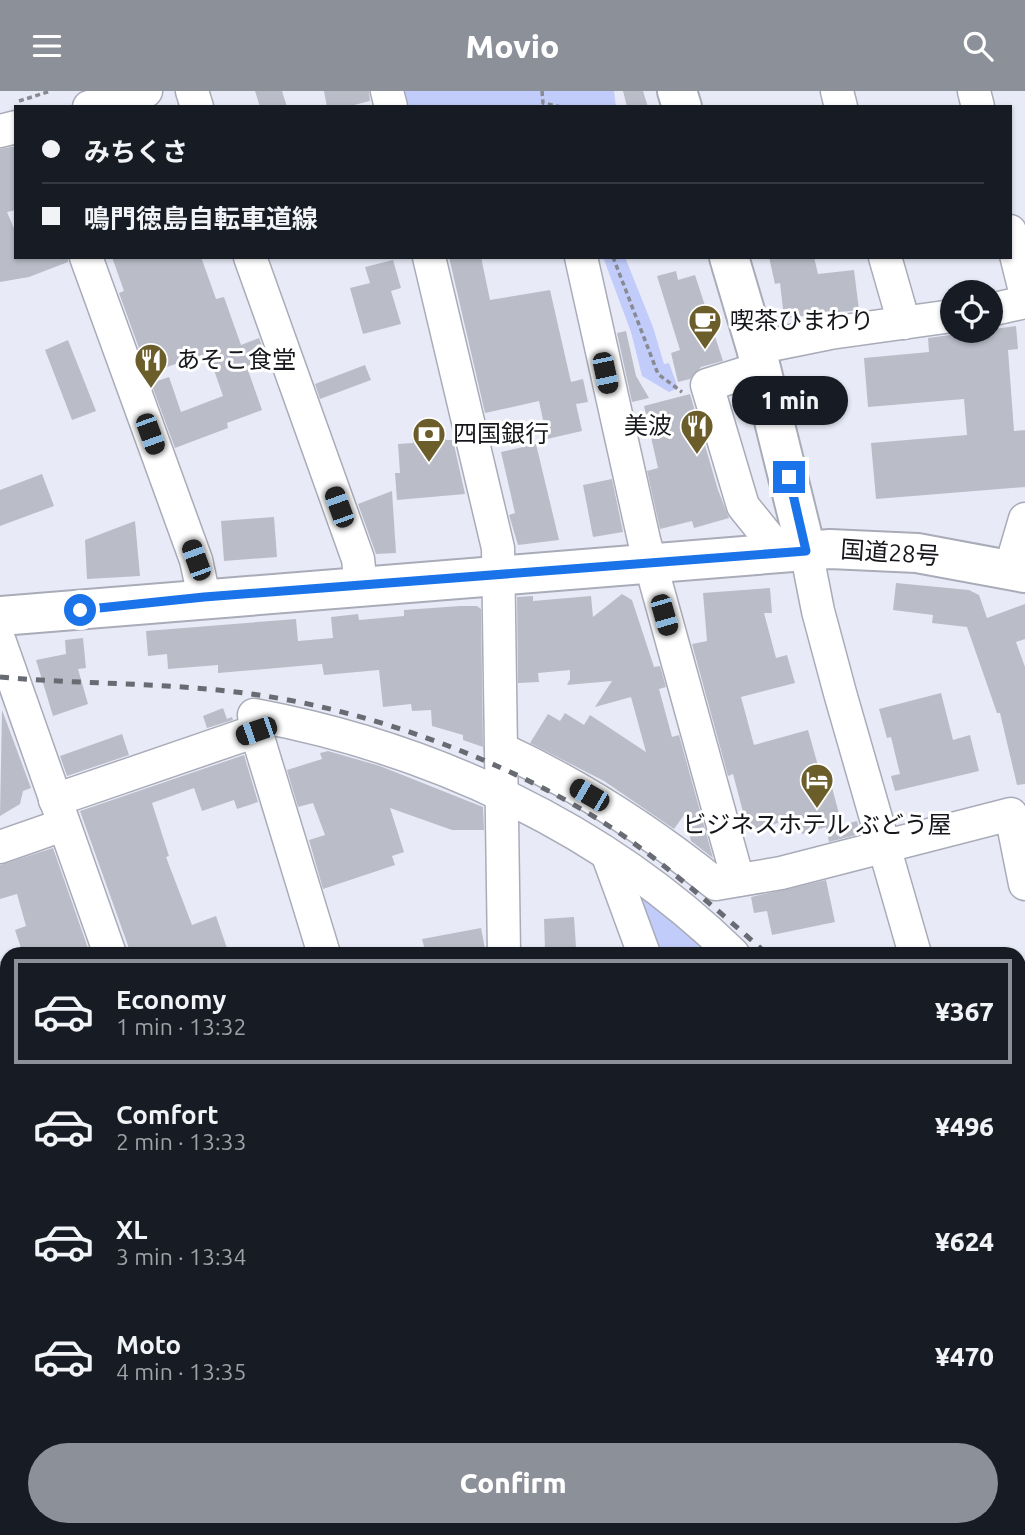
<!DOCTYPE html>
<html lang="en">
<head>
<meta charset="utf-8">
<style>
  body { margin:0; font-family:Ubuntu,"Noto Sans JP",sans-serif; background:#20242c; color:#f1f3f6; height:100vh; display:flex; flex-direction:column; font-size:26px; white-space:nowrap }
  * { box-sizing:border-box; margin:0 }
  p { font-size:23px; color:#9ea1a6 }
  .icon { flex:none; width:38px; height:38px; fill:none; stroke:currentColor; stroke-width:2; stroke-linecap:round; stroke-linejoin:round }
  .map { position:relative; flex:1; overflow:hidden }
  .sheet { position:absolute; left:0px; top:856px; width:1026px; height:590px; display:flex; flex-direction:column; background:#171b24; border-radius:21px 21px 0 0; box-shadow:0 2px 5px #0004 }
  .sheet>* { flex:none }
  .top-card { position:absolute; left:14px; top:14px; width:998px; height:154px; border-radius:0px; box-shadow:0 2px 5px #0004; display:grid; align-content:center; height:154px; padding:0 28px; background:#171b24 }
  .controls { position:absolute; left:940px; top:189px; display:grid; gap:14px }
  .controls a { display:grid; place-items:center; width:63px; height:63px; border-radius:50%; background:#171b24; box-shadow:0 2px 5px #0004; font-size:35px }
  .end { position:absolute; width:32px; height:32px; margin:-16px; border:9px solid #1a73e8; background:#fff; box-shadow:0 0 0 4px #fff }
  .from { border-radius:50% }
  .bubble { position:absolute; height:49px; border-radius:24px; background:#171b24; box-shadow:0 2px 5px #0004; font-size:23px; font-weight:800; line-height:49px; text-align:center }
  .car { position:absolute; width:21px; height:42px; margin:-21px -10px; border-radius:9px; box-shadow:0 0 5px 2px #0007; background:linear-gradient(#222 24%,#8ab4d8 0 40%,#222 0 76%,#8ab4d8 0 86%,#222 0) }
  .top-card b { display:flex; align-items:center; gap:24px; height:66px; font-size:26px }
  .top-card b+b { border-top:2px solid #363941 }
  .top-card i { width:18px; height:18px; background:#f1f3f6 }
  ul { padding:12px 0 0; list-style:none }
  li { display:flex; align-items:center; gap:21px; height:105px; margin:0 14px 10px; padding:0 14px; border:4px solid transparent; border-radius:0px }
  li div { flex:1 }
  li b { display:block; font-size:26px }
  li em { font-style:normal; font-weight:800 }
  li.current { border-color:#8c9099 }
  li>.icon { width:63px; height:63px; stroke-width:1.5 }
  .primary-button { display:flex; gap:14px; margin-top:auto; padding:14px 28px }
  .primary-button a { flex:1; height:80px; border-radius:42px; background:#8c9099; color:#fff; font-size:28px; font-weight:800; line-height:80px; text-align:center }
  header { display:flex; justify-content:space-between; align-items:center; height:91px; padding:0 28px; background:#8c9099; color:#fff; font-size:32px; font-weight:800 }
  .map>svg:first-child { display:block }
</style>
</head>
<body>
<header><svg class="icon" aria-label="menu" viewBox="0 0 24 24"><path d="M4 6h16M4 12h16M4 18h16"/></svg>Movio<svg class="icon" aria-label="search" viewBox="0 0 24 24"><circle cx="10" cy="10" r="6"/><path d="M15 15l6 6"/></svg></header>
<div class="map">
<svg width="1025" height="1444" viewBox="0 0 1025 1444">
  <rect width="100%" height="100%" fill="#e8ebf7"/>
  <g fill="#c1ccfb">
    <path d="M402 0H614L616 16H406Z"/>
    <path d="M603 166H625L653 236 664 273 669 272 678 297 669 301 642 285 631 241Z"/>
    <path d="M631 797 720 863H656Z"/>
  </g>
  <g fill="#babdc8">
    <path d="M255 0H282L287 16H260Z"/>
    <path d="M324 0H369L370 10 346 16H327Z"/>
    <path d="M623 0H643L648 16H627Z"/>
    <path d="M16 55V119L7 121 16 142V166H68V171L29 186 0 191V58Z"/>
    <path d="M112 166H201L216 208 224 206 241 254 259 247 266 264 251 270 255 280 249 282 262 319 227 332 228 337 175 357 151 292 169 286 181 321 223 305 208 262 164 277 155 254 140 260 119 202 124 200Z"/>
    <path d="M449 166H481L490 209 550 199 571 291 583 288 588 311 576 313 582 340 547 348 539 310 485 322Z"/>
    <path d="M769 166H814L818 183 854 179 859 219 784 227 780 192 775 193Z"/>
    <path d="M393 169 401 197 391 200 401 233 363 243 350 197 370 192 365 176Z"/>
    <path d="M676 180 678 189 695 184 723 270 701 276 690 288 678 291 671 262 680 259 657 185Z"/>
    <path d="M1016 235 1018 258 1008 259 1014 340 1025 339V396L876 408 871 352 967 344 964 308 868 316 864 267 929 261 928 247Z"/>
    <path d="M626 240 636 285 649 307 632 311 617 242Z"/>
    <path d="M68 249 96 320 72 329 45 259Z"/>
    <path d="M365 274 371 289 320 308 315 293Z"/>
    <path d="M690 303 718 399 729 427 694 437 692 430 660 438 647 380 658 377 644 315Z"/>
    <path d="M446 339V349H453L465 403 397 409 395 382H400L398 353 413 352 412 346Z"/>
    <path d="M536 353 559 449 518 454 509 424 515 422 501 361Z"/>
    <path d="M42 383 54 415 0 435V399Z"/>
    <path d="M612 388 623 441 593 446 583 394Z"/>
    <path d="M392 400 396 462 376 463 358 413Z"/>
    <path d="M274 426 277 466 224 470 221 430Z"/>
    <path d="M135 430 140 485 87 488 85 449Z"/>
    <path d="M896 492 969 499 979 504 987 527 1025 513V548L1016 551 1025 576V693L1017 694 1000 622H997L967 536 932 532 933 524 893 519Z"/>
    <path d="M770 497 772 522H764L776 567 787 564 795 592 741 606 754 654 808 639 819 678 822 677 824 686 829 685 842 734 857 730 860 743 829 751 826 736 802 743 797 727 748 740 733 683 728 685 692 553 707 550 703 502Z"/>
    <path d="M622 503 632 509 654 576 660 575 666 596 659 598 672 646 679 644 713 767 691 750 684 724 674 738 604 690 530 652 548 623 560 630 565 622 584 634 590 624 646 661 631 606 595 616 612 590 567 594 570 588V579L538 582 539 591 518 592 517 506 533 505V510L591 505 593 526Z"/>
    <path d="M460 515H477L481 518 483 656 463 649V644L432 635 431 619 412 620 411 613 383 616 379 579 324 584 322 573 218 582V574L168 578 167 563 148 565 146 540 296 528 298 550 333 547 331 526 358 523 359 529 404 525V519Z"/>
    <path d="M83 547 86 577 78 578 88 613 53 625 36 569 66 563 65 549Z"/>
    <path d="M941 602 953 649 970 644 979 680 895 700 891 685 900 683 891 646 887 647 879 618Z"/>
    <path d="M223 617 227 628 232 626 233 629 207 637 203 625Z"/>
    <path d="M2 619 31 697 23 700 20 713 0 725Z"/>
    <path d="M122 643 129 664 67 685 60 665Z"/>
    <path d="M328 660 380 675 483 716 484 739H452L390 717 404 761 392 765 395 774 323 798 309 749 325 744 313 712 298 716 287 679 322 668 320 662Z"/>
    <path d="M244 664 258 711 237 718 234 709 202 720 194 697 152 712 169 765 166 766 192 834 216 825 229 863H131L80 720Z"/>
    <path d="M53 757 90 863H23L15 839 26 835 17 803 0 808V774Z"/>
    <path d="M826 789 835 831 772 844 767 820 754 822 751 806Z"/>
    <path d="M574 826 576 857 545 859 544 828Z"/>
    <path d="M481 837 486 863H426L422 848Z"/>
  </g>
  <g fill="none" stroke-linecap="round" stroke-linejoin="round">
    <defs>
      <g id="minor">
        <path d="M192 0 197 16"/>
        <path d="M387 0 391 16"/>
        <path d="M837 0 841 16"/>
        <path d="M974 0 978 16"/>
        <path d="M89 16 146 0"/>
        <path d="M0 40 16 36"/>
        <path d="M1010 140 1025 200"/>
        <path d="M86 166 196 469 204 506"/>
        <path d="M250 166 358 468 361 495"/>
        <path d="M429 166 498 457 504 863"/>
        <path d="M581 166 644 449 738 789"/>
        <path d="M885 166 904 232"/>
        <path d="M990 219 1025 211"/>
        <path d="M756 257 830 242 952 225"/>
        <path d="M761 277 707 294 743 415 781 462"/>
        <path d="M806 459 818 520 840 602 915 863"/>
        <path d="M1010 479 1025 428"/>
        <path d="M0 551 110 863"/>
        <path d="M501 658C579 694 649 739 716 793L781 782 1011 723 1025 793"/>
        <path d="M55 709 256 640"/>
        <path d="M0 756 63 734"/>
        <path d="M608 765 644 863"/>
        <path d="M324 863 256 640 254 624C431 657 603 736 733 863"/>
        <path d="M0 888 7 906"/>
        <path d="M1018 1178 1025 1192"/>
        <path d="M0 1279 7 1288"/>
        <path d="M1018 1297 1025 1310"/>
        <path d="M1018 1385 1025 1382"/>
        <path d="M94 1438 97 1444"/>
        <path d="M315 1438 317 1444"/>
        <path d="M690 1438 692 1444"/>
        <path d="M504 1444 516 1438"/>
        <path d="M894 1444 905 1438"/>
      </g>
      <g id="major">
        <path d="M677 0 682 16"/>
        <path d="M729 166 756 257 806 459"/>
      </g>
      <path id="highway" d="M0 525 830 458 917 462 1025 482"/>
    </defs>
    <use href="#minor" stroke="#a9acb8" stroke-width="35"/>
    <use href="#major" stroke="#a9acb8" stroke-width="42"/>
    <use href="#highway" stroke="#a9acb8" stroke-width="42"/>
    <g stroke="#888a92" stroke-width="3.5" stroke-dasharray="5 3.5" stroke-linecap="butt">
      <path d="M542 0 543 12 561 16"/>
      <path d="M19 10 51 0"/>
      <path d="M613 166 658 283 682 301"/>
    </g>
    <use href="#minor" stroke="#fff" stroke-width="32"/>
    <use href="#major" stroke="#fff" stroke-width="38"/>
    <use href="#highway" stroke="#fff" stroke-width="38"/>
    <g stroke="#696b73" stroke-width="5" stroke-dasharray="9 9" stroke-linecap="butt">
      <path d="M0 586C88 594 177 591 265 605 383 623 529 678 628 748 677 783 722 823 767 863"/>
      <path d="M1018 1260 1025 1273"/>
    </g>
  </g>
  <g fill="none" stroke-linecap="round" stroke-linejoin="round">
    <path stroke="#1a73e8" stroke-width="9" d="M80 519 204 506 806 460 789 386"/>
  </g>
  <defs>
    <symbol id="cafe-pin" viewBox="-11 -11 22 30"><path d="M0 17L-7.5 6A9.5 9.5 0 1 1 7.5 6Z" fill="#6c5e2b" stroke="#fff"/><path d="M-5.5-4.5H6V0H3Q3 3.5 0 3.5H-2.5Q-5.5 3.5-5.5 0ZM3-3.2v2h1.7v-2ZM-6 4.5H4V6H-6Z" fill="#fff"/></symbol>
    <symbol id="restaurant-pin" viewBox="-11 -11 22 30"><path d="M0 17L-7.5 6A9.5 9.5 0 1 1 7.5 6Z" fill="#6c5e2b" stroke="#fff"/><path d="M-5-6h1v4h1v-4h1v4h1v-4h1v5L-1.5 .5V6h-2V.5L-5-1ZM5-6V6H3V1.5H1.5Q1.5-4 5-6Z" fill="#fff"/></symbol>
    <symbol id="bank-pin" viewBox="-11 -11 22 30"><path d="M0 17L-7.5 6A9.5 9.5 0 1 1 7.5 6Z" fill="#6c5e2b" stroke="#fff"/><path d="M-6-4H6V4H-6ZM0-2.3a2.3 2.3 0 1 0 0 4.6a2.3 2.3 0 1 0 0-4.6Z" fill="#fff"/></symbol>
    <symbol id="hotel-pin" viewBox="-11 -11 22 30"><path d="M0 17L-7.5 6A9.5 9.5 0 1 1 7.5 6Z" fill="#6c5e2b" stroke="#fff"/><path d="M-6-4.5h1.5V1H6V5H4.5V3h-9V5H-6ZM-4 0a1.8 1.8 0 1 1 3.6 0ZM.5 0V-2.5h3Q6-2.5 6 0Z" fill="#fff"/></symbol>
  </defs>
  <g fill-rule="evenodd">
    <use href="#cafe-pin" x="686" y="211" width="38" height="52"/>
    <use href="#restaurant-pin" x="132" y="250" width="38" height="52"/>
    <use href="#restaurant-pin" x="678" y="316" width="38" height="52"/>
    <use href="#bank-pin" x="410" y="324" width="38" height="52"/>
    <use href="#hotel-pin" x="798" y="670" width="38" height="52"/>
  </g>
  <g text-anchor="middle" stroke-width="6" stroke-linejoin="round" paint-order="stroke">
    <g font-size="24" fill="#16171c" stroke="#fff" text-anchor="start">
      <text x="730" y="238">喫茶ひまわり</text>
      <text x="176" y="277">あそこ食堂</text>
      <text x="672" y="343" text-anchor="end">美波</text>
      <text x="453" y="351">四国銀行</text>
      <text x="817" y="742" text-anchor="middle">ビジネスホテル ぶどう屋</text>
    </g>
    <g font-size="24" fill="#16171c" stroke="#fff">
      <text transform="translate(890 462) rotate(4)" y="8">国道28号</text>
    </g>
  </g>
</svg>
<div class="controls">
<a><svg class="icon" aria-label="locate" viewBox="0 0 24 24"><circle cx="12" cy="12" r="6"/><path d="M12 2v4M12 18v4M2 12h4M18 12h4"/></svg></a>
</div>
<i class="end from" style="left:80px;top:519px"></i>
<i class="end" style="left:789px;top:386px"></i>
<div class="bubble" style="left:732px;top:285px;width:116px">1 min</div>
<i class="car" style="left:605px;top:282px;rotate:168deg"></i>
<i class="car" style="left:150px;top:343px;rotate:160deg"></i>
<i class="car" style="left:339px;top:416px;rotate:340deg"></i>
<i class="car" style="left:196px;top:469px;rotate:340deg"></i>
<i class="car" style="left:664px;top:524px;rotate:164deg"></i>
<i class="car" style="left:256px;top:640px;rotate:251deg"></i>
<i class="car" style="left:589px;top:704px;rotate:300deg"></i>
<div class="top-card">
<b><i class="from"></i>みちくさ</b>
<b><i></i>鳴門徳島自転車道線</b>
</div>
<section class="sheet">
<ul>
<li class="current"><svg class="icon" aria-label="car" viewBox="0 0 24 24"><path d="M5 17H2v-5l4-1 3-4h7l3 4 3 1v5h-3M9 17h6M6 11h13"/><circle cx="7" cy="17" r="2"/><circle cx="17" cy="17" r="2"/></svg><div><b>Economy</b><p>1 min · 13:32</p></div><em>¥367</em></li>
<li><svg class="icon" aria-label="car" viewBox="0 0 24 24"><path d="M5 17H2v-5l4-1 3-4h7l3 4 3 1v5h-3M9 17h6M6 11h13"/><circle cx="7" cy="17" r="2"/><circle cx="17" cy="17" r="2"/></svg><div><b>Comfort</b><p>2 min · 13:33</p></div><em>¥496</em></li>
<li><svg class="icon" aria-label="car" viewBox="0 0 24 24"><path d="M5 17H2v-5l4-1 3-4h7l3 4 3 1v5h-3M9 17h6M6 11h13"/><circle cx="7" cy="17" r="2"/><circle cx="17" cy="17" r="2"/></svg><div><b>XL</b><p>3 min · 13:34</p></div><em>¥624</em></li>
<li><svg class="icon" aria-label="car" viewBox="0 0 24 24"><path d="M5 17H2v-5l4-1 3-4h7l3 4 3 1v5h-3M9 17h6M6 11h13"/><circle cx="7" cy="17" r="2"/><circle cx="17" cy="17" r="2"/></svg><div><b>Moto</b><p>4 min · 13:35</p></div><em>¥470</em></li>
</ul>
<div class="primary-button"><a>Confirm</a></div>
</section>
</div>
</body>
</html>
